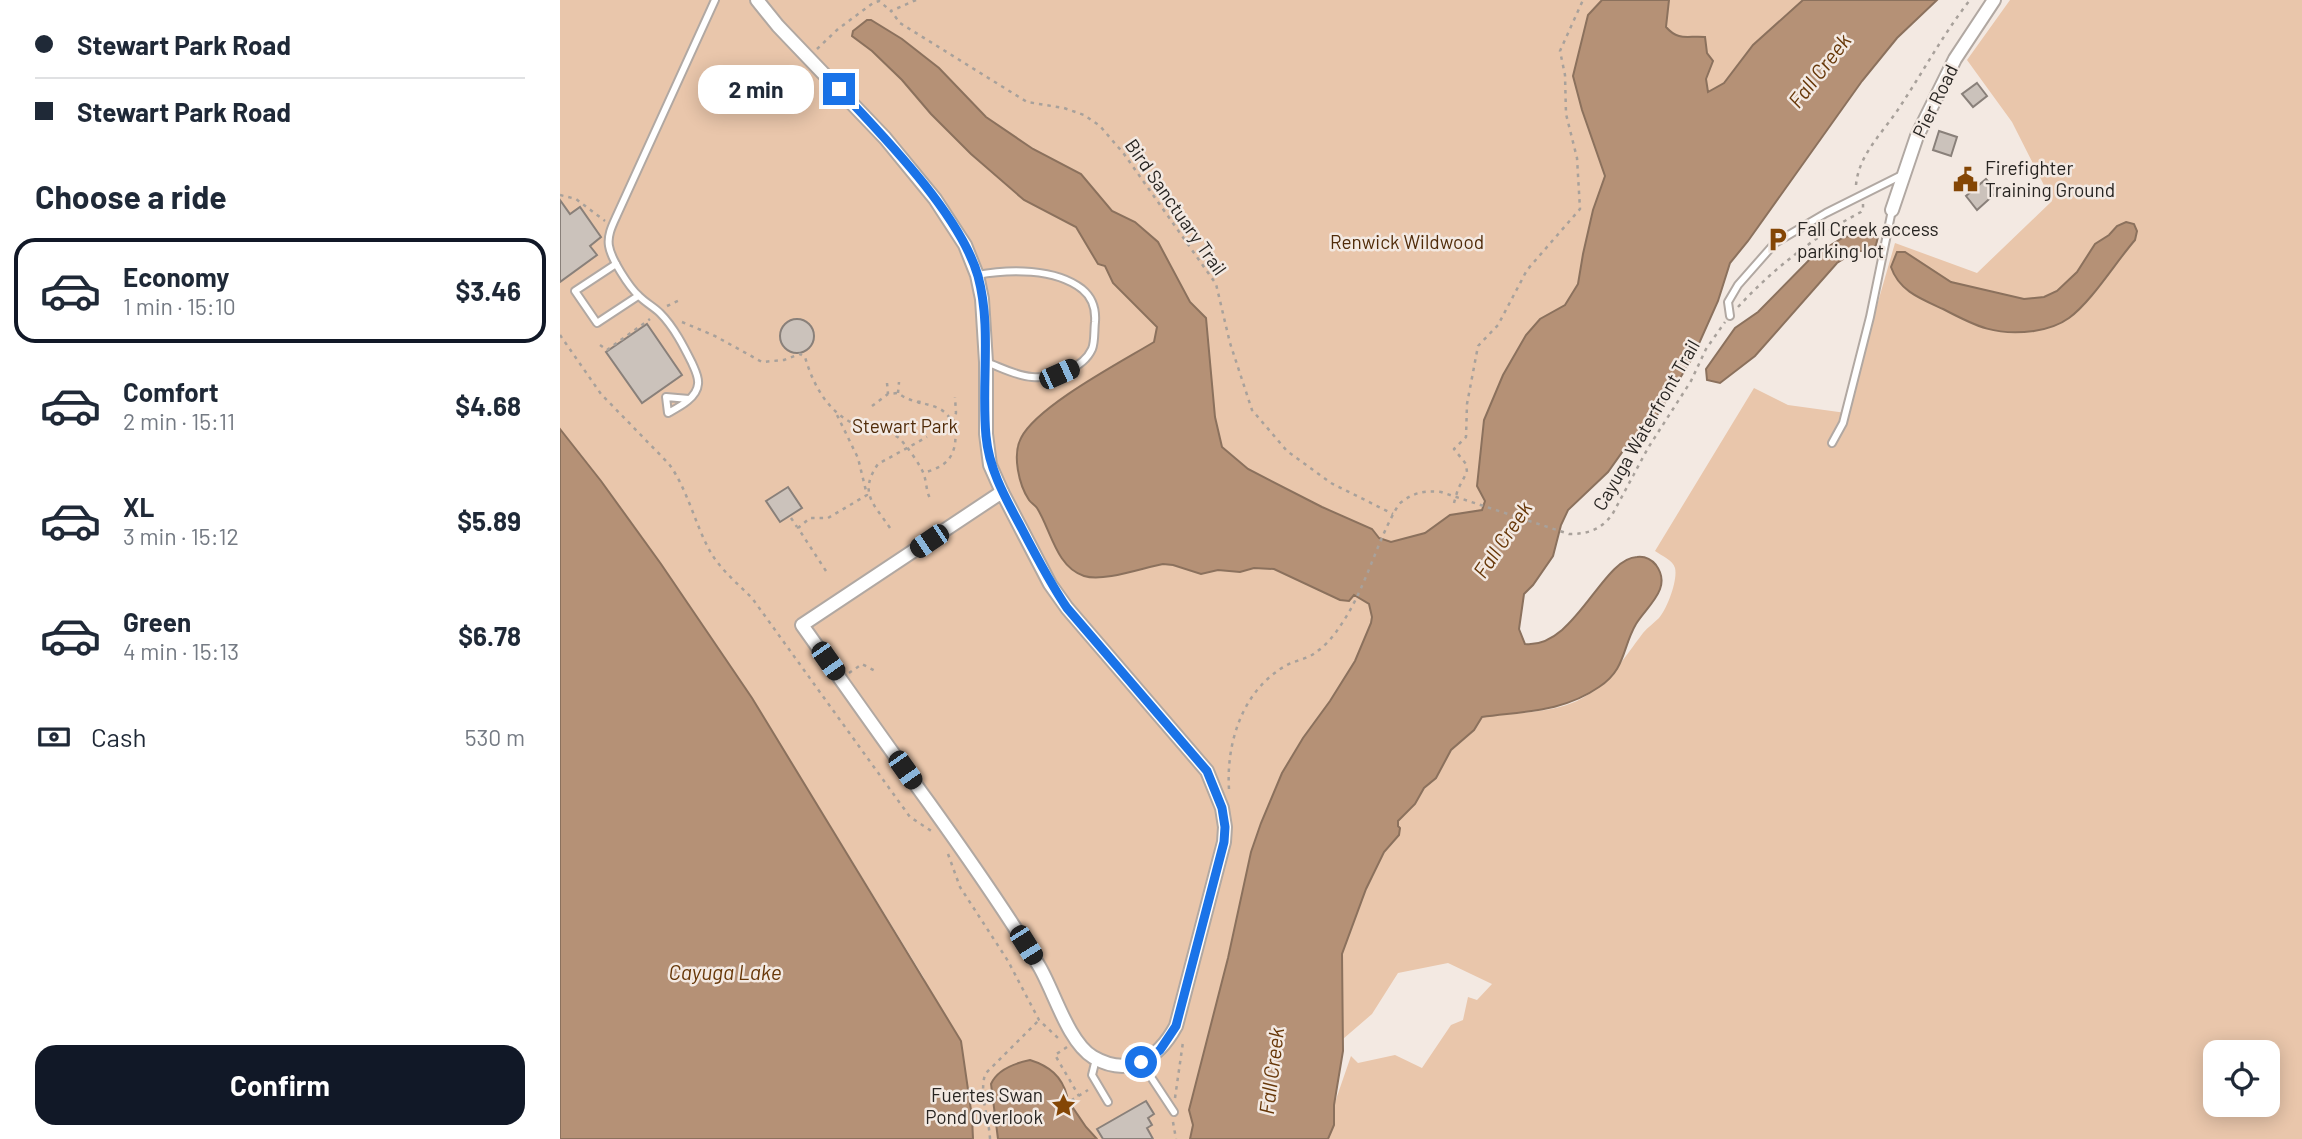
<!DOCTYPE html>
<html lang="en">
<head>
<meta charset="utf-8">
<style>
  body { margin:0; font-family:Barlow,sans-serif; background:#f2f2f3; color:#1f2937; height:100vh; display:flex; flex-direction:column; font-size:26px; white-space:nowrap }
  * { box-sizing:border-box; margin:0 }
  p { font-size:23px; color:#747a83 }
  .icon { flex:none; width:38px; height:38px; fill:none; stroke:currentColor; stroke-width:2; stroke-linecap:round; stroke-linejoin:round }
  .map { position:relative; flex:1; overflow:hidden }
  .sheet { display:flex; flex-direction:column; background:#fff; width:560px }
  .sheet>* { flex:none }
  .banner { display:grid; align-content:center; height:154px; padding:0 35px; background:#fff }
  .tools { position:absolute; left:1643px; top:1040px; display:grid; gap:14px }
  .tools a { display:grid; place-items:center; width:77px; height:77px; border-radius:14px; background:#fff; box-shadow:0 4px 18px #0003; font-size:35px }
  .end { position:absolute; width:32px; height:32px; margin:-16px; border:9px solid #1a73e8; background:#fff; box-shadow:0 0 0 4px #fff }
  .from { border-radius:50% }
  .bubble { position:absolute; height:49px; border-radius:21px; background:#fff; box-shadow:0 4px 18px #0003; font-size:23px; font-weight:700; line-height:49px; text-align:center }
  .car { position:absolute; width:21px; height:42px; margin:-21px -10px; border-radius:9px; box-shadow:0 0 5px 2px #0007; background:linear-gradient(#222 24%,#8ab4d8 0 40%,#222 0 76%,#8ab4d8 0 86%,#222 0) }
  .banner b { display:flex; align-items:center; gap:24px; height:66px; font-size:26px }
  .banner b+b { border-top:2px solid #e0e1e3 }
  .banner i { width:18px; height:18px; background:#1f2937 }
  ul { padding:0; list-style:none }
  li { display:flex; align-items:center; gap:21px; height:105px; margin:0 14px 10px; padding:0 21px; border:4px solid transparent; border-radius:21px }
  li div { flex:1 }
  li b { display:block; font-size:26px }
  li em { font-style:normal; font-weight:700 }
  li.current { border-color:#111827 }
  li>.icon { width:63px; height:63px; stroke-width:1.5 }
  h2 { padding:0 35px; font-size:32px; line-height:84px }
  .pay { display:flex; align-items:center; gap:18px; height:77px; padding:0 35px; font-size:26px }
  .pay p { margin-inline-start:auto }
  .action { display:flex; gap:14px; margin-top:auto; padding:14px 35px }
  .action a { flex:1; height:80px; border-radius:21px; background:#111827; color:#fff; font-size:28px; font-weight:700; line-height:80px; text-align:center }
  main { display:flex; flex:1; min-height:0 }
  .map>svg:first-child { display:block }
</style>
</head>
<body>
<main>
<section class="sheet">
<div class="banner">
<b><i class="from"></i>Stewart Park Road</b>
<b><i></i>Stewart Park Road</b>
</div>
<h2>Choose a ride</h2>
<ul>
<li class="current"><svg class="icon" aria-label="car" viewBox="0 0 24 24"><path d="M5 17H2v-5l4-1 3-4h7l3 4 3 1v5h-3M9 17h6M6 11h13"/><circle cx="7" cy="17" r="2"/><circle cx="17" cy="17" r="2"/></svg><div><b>Economy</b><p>1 min · 15:10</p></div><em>$3.46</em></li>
<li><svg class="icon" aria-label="car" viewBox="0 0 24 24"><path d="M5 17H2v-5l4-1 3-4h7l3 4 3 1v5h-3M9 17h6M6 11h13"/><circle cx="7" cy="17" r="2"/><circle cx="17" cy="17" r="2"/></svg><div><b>Comfort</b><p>2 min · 15:11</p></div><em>$4.68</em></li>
<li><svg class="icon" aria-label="car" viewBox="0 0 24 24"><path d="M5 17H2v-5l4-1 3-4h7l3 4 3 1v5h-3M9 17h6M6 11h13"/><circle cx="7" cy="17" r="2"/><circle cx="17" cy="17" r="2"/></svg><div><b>XL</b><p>3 min · 15:12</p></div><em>$5.89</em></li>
<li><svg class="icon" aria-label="car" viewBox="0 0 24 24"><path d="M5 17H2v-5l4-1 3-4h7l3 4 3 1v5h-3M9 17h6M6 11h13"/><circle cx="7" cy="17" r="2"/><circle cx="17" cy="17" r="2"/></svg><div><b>Green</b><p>4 min · 15:13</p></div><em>$6.78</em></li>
</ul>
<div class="pay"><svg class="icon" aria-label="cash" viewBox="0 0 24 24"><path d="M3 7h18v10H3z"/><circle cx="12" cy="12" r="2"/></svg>Cash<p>530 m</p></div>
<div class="action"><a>Confirm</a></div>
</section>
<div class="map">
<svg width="1742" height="1139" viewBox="0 0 1742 1139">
  <rect width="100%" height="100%" fill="#f3e9e2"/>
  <g fill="#e9c6ab" fill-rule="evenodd">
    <path d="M0 0H1314L893 610 703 1139H413L412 1117 364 978 192 698 101 564 41 481 0 429Z"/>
    <path d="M1450 0H1742V1139H768L774 1125V1105L791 1056 798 1063 835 1055 862 1068 891 1025 903 1020 908 997 917 1000 932 984 888 963 838 973 812 1014 783 1039 782 954 806 889 824 852 839 835 838 821 855 804 864 788 876 778 891 750 913 730 922 717C951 713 991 713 1017 701 1048 686 1063 659 1083 633 1088 627 1094 623 1099 618 1107 609 1118 580 1115 568 1113 560 1102 556 1095 551L1194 388 1228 405 1286 413 1335 243 1417 273 1492 201 1452 122 1407 60ZM1656 1052H1708V1104H1656Z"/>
  </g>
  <g fill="#b59176" stroke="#8b715d" stroke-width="2">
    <path d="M1042 0H1109L1106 27C1119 42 1129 35 1145 37L1147 53 1153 61 1146 79 1148 92 1164 83 1193 45 1243 0H1377L1337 38 1302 81 1188 241 1170 263 1158 301 1133 357 1098 414 1068 444 1048 472 1008 510 1001 525 993 556 973 585 964 594 959 629 965 644C1015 649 1042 558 1077 557 1085 556 1091 559 1096 565 1113 588 1087 606 1076 624 1062 648 1066 669 1039 687 1003 712 965 711 922 717L914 730 891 750 876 778 864 788 855 804 838 821V826L840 828 839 835 824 852 806 889 782 954 783 1051 774 1105V1125L768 1139H630L633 1125 629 1110 668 958 691 852 701 823 722 773 743 738 770 701 795 661 811 623 812 617 809 604 794 595 789 601 780 600 714 569 694 568 680 572 658 570 641 574 613 565 603 564C582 568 544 582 524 576 496 567 491 530 477 508 475 505 471 503 469 500 459 485 452 455 461 438 477 406 561 362 594 342L597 327 553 283 545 266 538 264 516 227 464 200 411 154 371 114 342 80 312 51 292 36 293 31 307 20H311L342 39 379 68 426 117 473 149 521 174 552 211 575 222 598 242 630 302 646 318 655 417 662 447 688 469 762 507 812 529 819 538 831 542 865 533 890 515 922 510 925 501 917 486 924 420 943 375 966 335 980 319 1005 305 1018 284 1023 254 1033 210 1045 176 1022 110 1013 76 1028 15Z"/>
    <path d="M1566 222 1574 224 1577 231 1575 240C1555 263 1532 301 1509 318 1498 326 1487 329 1474 331 1436 336 1417 327 1383 309 1361 299 1339 291 1331 267L1337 252H1345L1391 282 1464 299 1484 297 1497 291 1517 272 1535 244 1549 235 1557 226Z"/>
    <path d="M1304 234 1318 237 1316 245 1310 251H1296L1277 263 1195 356 1160 383 1147 380 1146 369 1175 328 1198 312 1253 256 1284 237Z"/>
    <path d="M0 429 41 481 101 564 192 698 401 1041 412 1117 413 1139H0Z"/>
    <path d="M470 1060C489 1066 502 1076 507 1096L501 1100 499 1104 502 1110 507 1112 513 1108 526 1127 537 1139H438L431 1084C437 1070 456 1063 470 1060Z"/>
  </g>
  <g fill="#cbc2bb" stroke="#89807a" stroke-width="2">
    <path d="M1417 83 1427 96 1413 107 1402 94Z"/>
    <path d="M1379 131 1397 137 1391 156 1373 150Z"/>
    <path d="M1426 179 1437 192 1417 210 1406 196Z"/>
    <path d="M0 200 10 214 20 207 41 237 30 246 37 255 0 282Z"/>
    <circle cx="237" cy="336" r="17"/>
    <path d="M87 324 122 375 82 403 46 352Z"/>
    <path d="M228 487 242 508 220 522 206 501Z"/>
    <path d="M586 1101 594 1114 588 1118 592 1125 587 1128 593 1139H543L537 1129Z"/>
  </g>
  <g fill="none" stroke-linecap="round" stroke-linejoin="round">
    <defs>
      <g id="lane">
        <path d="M56 264 15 291 37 323 78 296"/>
        <path d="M417 275C449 269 495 268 522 289 533 298 536 309 535 322 534 330 535 342 532 349 523 369 492 379 472 377 456 376 440 367 426 362"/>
        <path d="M1170 316 1168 302 1178 285 1215 243 1266 213 1342 175"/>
        <path d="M129 399 106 397 108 413C119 407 137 398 138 384 139 377 135 370 132 363 124 347 114 327 100 313 94 307 86 303 79 296 69 287 51 259 49 246 47 235 53 224 57 215L155 0"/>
        <path d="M1272 443 1283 423 1310 317 1332 210"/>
        <path d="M536 1059 532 1075 548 1102"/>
        <path d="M581 1062 614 1112"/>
      </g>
      <g id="street">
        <path d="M197 0 218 26 325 138 375 199 405 245 417 275 422 299 426 362V434L430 465 442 492"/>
        <path d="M1332 210 1357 136 1395 59 1434 0"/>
        <path d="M442 492 490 584 507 608 647 771 662 808 665 827 664 842 616 1026C598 1059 569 1078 533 1057 508 1042 494 991 479 966 445 910 407 856 369 803 326 744 284 684 242 625Z"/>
      </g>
    </defs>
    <use href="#lane" stroke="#b1a8a2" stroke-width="10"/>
    <use href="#street" stroke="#b1a8a2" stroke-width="16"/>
    <g stroke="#a8a19b" stroke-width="2.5" stroke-dasharray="3.5 5" stroke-linecap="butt">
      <path d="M356 0 331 11 340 23 467 102 504 108 524 115 540 126 564 154 656 284 670 343 692 410 727 451 771 483 833 514"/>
      <path d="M257 49 278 29 313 3 319 1 331 11"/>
      <path d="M1296 185C1299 153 1324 132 1341 105 1364 70 1384 33 1410 0"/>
      <path d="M0 195 16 199 45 221"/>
      <path d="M107 306 122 299"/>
      <path d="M1178 307C1214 268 1255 236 1301 212L1303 210V204"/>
      <path d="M122 322 155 336 202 362 224 360 240 354 245 357C254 388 271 418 305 428 316 431 331 431 340 439 346 445 362 467 364 475 367 484 366 492 371 500"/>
      <path d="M0 335 41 394 109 464C128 490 135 525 151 553 162 571 178 584 192 598L350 817 373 832"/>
      <path d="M40 345 47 350 90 319"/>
      <path d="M327 383 328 394"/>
      <path d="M338 393 339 382"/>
      <path d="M359 404 360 397"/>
      <path d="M312 406 328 394 338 393C351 403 364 402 378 408 398 417 400 446 388 460 382 467 372 470 364 473"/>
      <path d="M392 422 396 413 395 397"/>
      <path d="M894 503 898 489 907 472 906 464 894 449 906 437 907 404 918 346 938 325 967 270 1020 209 1017 158 1006 114 1005 75 1000 51 1023 0"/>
      <path d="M231 518 237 527"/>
      <path d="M330 528C314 504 298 493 318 464L367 437"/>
      <path d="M266 571 238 528 250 518H268L307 495 298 458 276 413"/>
      <path d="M289 673 302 664 317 672"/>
      <path d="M669 789C666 742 683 689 727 665 736 660 748 659 756 652 764 647 773 637 778 629 806 591 815 543 839 504 852 493 864 490 881 492L1009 534C1028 534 1040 530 1052 515L1088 448 1131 381 1146 349 1165 322"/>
      <path d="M388 854 400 887 448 961 479 1020 499 1039"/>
      <path d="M507 1047 495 1055 519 1096"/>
      <path d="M615 1098 623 1042"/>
      <path d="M504 1105 528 1090"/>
      <path d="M613 1122 616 1139"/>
      <path d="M430 1139C429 1117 419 1097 425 1074L479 1020"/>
    </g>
    <use href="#lane" stroke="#fff" stroke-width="6"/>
    <use href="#street" stroke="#fff" stroke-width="12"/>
  </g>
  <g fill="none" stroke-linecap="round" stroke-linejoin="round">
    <path stroke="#1a73e8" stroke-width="9" d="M279 89C323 136 400 214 418 276 432 328 421 383 426 436 429 470 446 499 462 529 476 556 490 583 507 608L647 771 662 808 665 827 664 842 616 1026 600 1050 589 1059 581 1062"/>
  </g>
  <defs>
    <symbol id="civic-bare" viewBox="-9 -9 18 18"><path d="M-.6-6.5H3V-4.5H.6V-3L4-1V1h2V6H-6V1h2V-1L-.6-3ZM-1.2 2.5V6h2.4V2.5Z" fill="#844605" stroke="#f3e9e2" stroke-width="2.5" paint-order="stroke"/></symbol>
    <symbol id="parking-bare" viewBox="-9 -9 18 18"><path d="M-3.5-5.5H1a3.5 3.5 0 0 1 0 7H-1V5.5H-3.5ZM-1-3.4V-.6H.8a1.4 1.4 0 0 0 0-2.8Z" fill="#844605" stroke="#f3e9e2" stroke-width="2.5" paint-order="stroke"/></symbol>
    <symbol id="sight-bare" viewBox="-9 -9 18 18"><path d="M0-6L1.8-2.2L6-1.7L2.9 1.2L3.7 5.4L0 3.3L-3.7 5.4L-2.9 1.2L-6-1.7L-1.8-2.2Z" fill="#844605" stroke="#f3e9e2" stroke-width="2.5" paint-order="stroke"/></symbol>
  </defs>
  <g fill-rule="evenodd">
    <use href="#civic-bare" x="1388" y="162" width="35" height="35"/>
    <use href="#parking-bare" x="1200" y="222" width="35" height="35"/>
    <use href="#sight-bare" x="486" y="1088" width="35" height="35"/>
  </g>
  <g text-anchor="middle" stroke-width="5" stroke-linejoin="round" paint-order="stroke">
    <g font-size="19" fill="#282522" stroke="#f3e9e2">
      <text transform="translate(1375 101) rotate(-64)" y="7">Pier Road</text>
      <text transform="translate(616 207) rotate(55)" y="7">Bird Sanctuary Trail</text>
      <text transform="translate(1086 425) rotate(-60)" y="7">Cayuga Waterfront Trail</text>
    </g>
    <g font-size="19" fill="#282522" stroke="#f3e9e2" text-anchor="start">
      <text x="1425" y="175">Firefighter<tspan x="1425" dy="22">Training Ground</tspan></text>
      <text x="1237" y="236">Fall Creek access<tspan x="1237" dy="22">parking lot</tspan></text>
      <text x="483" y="1102" text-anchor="end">Fuertes Swan<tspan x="483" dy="22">Pond Overlook</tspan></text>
    </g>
    <g font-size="19" fill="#502b09" stroke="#f3e9e2">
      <text x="847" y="249">Renwick Wildwood</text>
      <text x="345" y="433">Stewart Park</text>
    </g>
    <g font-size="21" font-style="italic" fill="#673708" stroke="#f3e9e2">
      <text transform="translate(1260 71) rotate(-52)" y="7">Fall Creek</text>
      <text transform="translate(943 540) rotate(-56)" y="7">Fall Creek</text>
      <text x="165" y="980">Cayuga Lake</text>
      <text transform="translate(712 1071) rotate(-83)" y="7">Fall Creek</text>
    </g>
  </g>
</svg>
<div class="tools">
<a><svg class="icon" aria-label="locate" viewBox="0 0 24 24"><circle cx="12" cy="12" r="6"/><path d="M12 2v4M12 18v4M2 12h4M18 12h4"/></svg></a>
</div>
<i class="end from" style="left:581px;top:1062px"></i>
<i class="end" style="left:279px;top:89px"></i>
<div class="bubble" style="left:138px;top:65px;width:116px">2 min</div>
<i class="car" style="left:499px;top:374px;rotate:66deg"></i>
<i class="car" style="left:369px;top:541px;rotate:236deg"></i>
<i class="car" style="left:268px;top:661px;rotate:145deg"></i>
<i class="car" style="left:345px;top:770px;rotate:145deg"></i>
<i class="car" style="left:466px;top:945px;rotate:148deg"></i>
</div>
</main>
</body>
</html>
